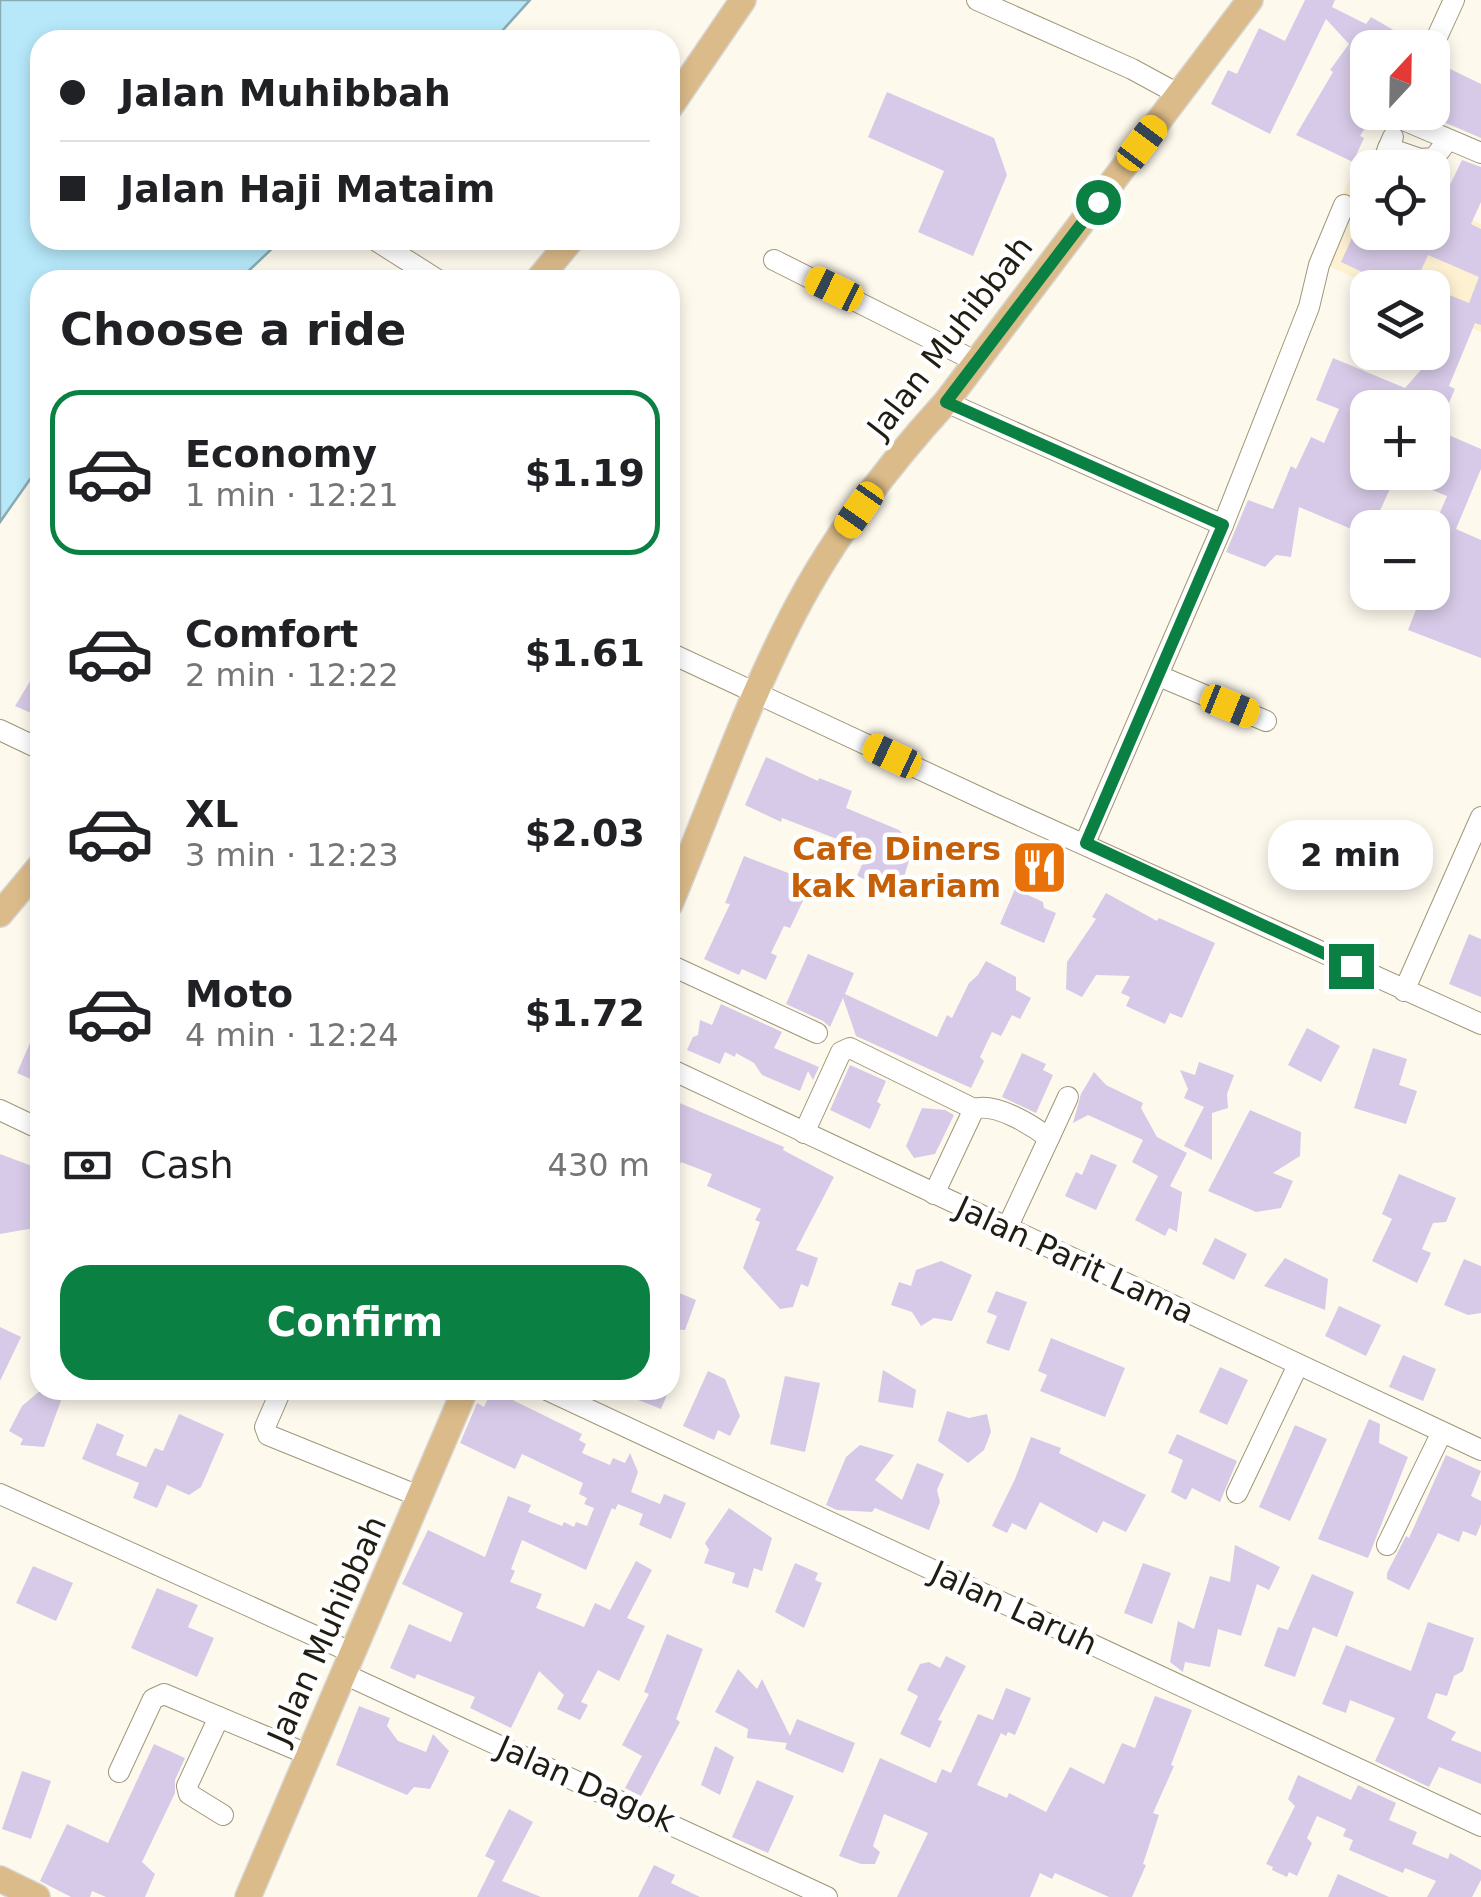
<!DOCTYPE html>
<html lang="en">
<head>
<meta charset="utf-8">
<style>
  body { margin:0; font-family:"DejaVu Sans",sans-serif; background:#f6f6f6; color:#202124; height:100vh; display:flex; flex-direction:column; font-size:38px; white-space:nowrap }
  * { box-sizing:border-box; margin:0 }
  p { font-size:32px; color:#757577 }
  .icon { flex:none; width:55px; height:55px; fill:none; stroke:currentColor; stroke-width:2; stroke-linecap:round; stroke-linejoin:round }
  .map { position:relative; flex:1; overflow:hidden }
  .panel { position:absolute; left:30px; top:270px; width:650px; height:1130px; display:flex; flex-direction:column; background:#fff; border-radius:30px; box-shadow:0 5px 15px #0003 }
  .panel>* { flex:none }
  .hud { position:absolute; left:30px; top:30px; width:650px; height:220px; border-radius:30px; box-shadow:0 5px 15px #0003; display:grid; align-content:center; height:220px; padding:0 30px; background:#fff }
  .needle { width:65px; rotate:22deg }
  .tools { position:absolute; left:1350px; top:30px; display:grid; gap:20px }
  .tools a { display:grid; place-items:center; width:100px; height:100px; border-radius:20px; background:#fff; box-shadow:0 5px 15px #0003; font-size:50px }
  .end { position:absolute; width:45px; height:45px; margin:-22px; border:12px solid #0b8043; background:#fff; box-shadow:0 0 0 5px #fff }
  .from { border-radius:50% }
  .bubble { position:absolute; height:70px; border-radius:30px; background:#fff; box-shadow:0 5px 15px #0003; font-size:32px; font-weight:700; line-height:70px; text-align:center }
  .car { position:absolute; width:30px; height:60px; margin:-30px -15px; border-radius:12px; box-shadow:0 0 8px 2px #0007; background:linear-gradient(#f5c518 24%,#345 0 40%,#f5c518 0 76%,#345 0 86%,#f5c518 0) }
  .hud b { display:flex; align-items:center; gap:35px; height:95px; font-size:38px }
  .hud b+b { border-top:2px solid #e0e0e0 }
  .hud i { width:25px; height:25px; background:#202124 }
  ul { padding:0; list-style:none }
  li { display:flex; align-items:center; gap:30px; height:165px; margin:0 20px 15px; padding:0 10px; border:5px solid transparent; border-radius:30px }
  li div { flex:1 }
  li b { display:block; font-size:38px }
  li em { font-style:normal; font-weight:700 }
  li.on { border-color:#0b8043 }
  li>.icon { width:90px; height:90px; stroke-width:1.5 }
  h2 { padding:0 30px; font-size:45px; line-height:120px }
  .pay { display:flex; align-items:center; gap:25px; height:110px; padding:0 30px; font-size:38px }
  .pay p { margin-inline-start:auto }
  .button { display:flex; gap:20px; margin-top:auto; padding:20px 30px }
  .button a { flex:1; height:115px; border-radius:30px; background:#0b8043; color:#fff; font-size:40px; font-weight:700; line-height:115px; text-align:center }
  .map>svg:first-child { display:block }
</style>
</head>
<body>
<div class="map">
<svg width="1481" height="1897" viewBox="0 0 1481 1897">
  <rect width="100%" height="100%" fill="#fef9ed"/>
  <path fill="#fdf1d2" d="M1354 169 1367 175 1368 232H1432L1433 203 1481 224V332L1433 311 1432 288 1377 287 1314 260Z"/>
  <path fill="#b6e8f9" stroke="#8aabb4" stroke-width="2.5" d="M0 0H530L494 40H40V240H281L239 280H40V465L0 522Z"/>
  <g fill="#d7cae8">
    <path d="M1305 0H1335L1332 7 1366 24 1371 17 1402 35 1395 48H1368V116L1371 118 1360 136 1364 138 1353 162 1296 135 1333 72 1330 70 1349 44 1326 19 1270 134 1211 104 1228 70 1237 74 1259 28 1285 41Z"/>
    <path d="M1442 65 1481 84V138L1432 117V84Z"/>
    <path d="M887 92 994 138 1007 175 973 256 918 232 944 171 868 137Z"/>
    <path d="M1462 160 1481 167V202L1471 224 1481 229V325L1475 323 1449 386 1455 389 1437 430 1481 449V469L1456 529 1481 540V658L1408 630 1423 592H1432V531L1447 496 1432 490V408H1368V472H1382L1395 478 1372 528H1368V536L1299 507 1291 557 1276 555 1265 567 1226 552 1248 500 1273 509 1291 466 1296 469 1311 437 1324 443 1339 409 1316 400 1333 358 1405 388 1427 363 1403 352H1432V288L1469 303 1479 277 1428 255 1413 288H1396L1341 262 1368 203V232H1432V222Z"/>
    <path d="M40 665V717L15 706Z"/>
    <path d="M766 757 818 781 819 778 852 791 846 808 899 830 914 844 904 877 892 873 876 884 857 876 864 860 841 851 845 842 782 818 781 822 745 805Z"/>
    <path d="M744 856 812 882 790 928 784 926 771 953 777 956 766 980 742 969 739 975 704 959 730 904 725 903Z"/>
    <path d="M1015 889 1043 902 1044 908 1056 913 1044 943 1000 924Z"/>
    <path d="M1106 893 1157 921 1159 918 1215 943 1182 1018 1170 1013 1165 1024 1126 1006 1130 997 1121 993 1130 976 1096 975 1082 997 1066 989 1067 962 1096 919 1092 917Z"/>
    <path d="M1469 934 1481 939V997L1449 984Z"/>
    <path d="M808 954 854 973 845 994 937 1037 947 1015 952 1018 969 983 978 975 986 961 1016 977V990L1031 998 1020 1019 1012 1015 1001 1036 992 1032 980 1057 984 1061 971 1088 856 1036 843 998 830 1027 823 1021 786 1004Z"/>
    <path d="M721 1004 782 1032 774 1048 819 1067 813 1080 808 1071 800 1091 762 1075 754 1063 736 1053 735 1057 725 1052 720 1064 687 1050 693 1037 698 1035 700 1020 712 1025Z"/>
    <path d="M40 1020V1083L17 1073Z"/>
    <path d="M1307 1028 1340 1046 1321 1082 1288 1065Z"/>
    <path d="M1373 1048 1407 1059 1399 1085 1417 1091 1406 1124 1354 1108Z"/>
    <path d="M1022 1053 1046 1064 1043 1070 1053 1075 1036 1113 1002 1097Z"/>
    <path d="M1199 1062 1234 1075 1227 1094 1228 1108 1212 1113V1160L1184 1146 1204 1107 1184 1098 1188 1089 1180 1070 1195 1075Z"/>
    <path d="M850 1065 886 1081 877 1102 881 1104 870 1129 830 1110Z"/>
    <path d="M1094 1072 1106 1085 1143 1103 1141 1108 1157 1137 1187 1153 1170 1186 1182 1192 1177 1232 1169 1228 1165 1236 1135 1220 1158 1176 1132 1162 1143 1140 1088 1115 1073 1123 1081 1094Z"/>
    <path d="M670 1099 784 1147 783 1150 834 1177 796 1250 818 1258 808 1287 801 1284 793 1307 780 1309 743 1268 760 1222 755 1220 761 1209 707 1186 712 1174 681 1162 670 1187Z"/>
    <path d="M922 1108 945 1110 954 1115 935 1154 914 1158 906 1146Z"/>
    <path d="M1250 1110 1301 1132 1300 1156 1273 1173 1293 1181 1281 1208 1256 1212 1208 1191Z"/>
    <path d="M0 1154 40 1169V1227L0 1234Z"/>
    <path d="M1091 1154 1117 1165 1096 1210 1065 1196 1076 1172 1082 1175Z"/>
    <path d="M1399 1174 1456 1198 1446 1222 1433 1223 1422 1249 1431 1253 1417 1283 1372 1261 1392 1219 1382 1214Z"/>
    <path d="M1215 1238 1247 1254 1234 1280 1202 1264Z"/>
    <path d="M1285 1258 1328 1279 1325 1310 1264 1286Z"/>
    <path d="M1464 1259 1481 1266V1313L1468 1315 1444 1305Z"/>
    <path d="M941 1261 972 1275 952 1321 934 1318 921 1326 912 1312 891 1305 899 1282 911 1286 916 1270Z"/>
    <path d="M670 1289 696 1300 685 1330 670 1329Z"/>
    <path d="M996 1291 1027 1302 1009 1351 986 1343 997 1316 987 1312Z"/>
    <path d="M1339 1306 1381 1325 1366 1356 1325 1336Z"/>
    <path d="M0 1327 21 1337 0 1381Z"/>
    <path d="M1051 1338 1125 1368 1105 1417 1040 1391 1047 1375 1038 1371Z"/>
    <path d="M1403 1355 1436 1369 1423 1401 1389 1387Z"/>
    <path d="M1220 1367 1248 1380 1227 1425 1199 1412Z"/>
    <path d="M883 1370 916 1390 913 1408 878 1402Z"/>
    <path d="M708 1371 725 1379 740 1416 730 1436 718 1430 714 1440 683 1426Z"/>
    <path d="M785 1376 820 1383 805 1452 770 1444Z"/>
    <path d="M41 1390 63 1395 44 1447 20 1445 23 1439 9 1431 22 1406Z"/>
    <path d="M492 1390 582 1434 579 1440 586 1444 582 1453 610 1465 613 1458 625 1463 630 1453 638 1472 631 1492 660 1504 664 1494 686 1503 671 1539 639 1525 643 1514 618 1504 615 1510 612 1508 586 1570 522 1540 511 1569 515 1571 510 1582 542 1594 536 1608 584 1627 595 1603 610 1610 636 1561 652 1570 627 1618 645 1626 619 1681 598 1670 581 1702 588 1705 580 1720 557 1709 564 1695 539 1671 511 1728 470 1708 475 1697 417 1674 415 1679 390 1668 409 1624 451 1642 463 1613 402 1584 428 1530 485 1557 508 1496 531 1505 528 1512 562 1526 564 1522 574 1527 576 1522 587 1526 594 1508 584 1504 587 1498 579 1494 583 1483 522 1454 515 1469 460 1443 477 1403 484 1407Z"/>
    <path d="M613 1390H669L661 1409Z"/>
    <path d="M947 1411 969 1418 987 1414 991 1432 984 1450 968 1463 938 1441Z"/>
    <path d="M179 1414 224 1434 201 1487 189 1495 167 1485 157 1508 133 1498 139 1483 82 1459 97 1423 124 1435 116 1455 146 1467 155 1448 163 1451Z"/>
    <path d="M1369 1419 1380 1424 1379 1443 1408 1457 1368 1558 1318 1539Z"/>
    <path d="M1295 1425 1327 1439 1290 1521 1259 1507Z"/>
    <path d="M1177 1434 1237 1461 1220 1502 1192 1488 1186 1500 1171 1492 1183 1460 1168 1453Z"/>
    <path d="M1031 1437 1061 1448 1059 1453 1146 1495 1126 1532 1103 1521 1097 1533 1040 1502 1026 1530 1012 1523 1007 1533 992 1526 1015 1479Z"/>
    <path d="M860 1445 894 1455 875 1480 902 1500 917 1463 944 1474 937 1490 940 1502 929 1530 875 1508 872 1512 837 1510 826 1505 846 1457Z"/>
    <path d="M1446 1455 1481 1471 1471 1496 1481 1501V1524L1476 1536 1463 1531 1459 1542 1438 1533 1409 1590 1387 1579V1573L1406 1536 1409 1538Z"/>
    <path d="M729 1508 772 1538 762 1571 754 1568 748 1588 732 1583 735 1573 704 1563 709 1550 705 1543Z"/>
    <path d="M1235 1545 1280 1567 1269 1590 1257 1584 1241 1636 1218 1629 1210 1667 1185 1662 1183 1672 1170 1662 1178 1621 1194 1629 1210 1576 1230 1582Z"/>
    <path d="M795 1563 818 1573 815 1580 822 1583 804 1628 775 1612Z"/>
    <path d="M1143 1563 1171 1573 1152 1624 1124 1613Z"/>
    <path d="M33 1566 73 1583 56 1621 16 1603Z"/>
    <path d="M1312 1574 1354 1592 1337 1637 1313 1627 1295 1677 1264 1666 1278 1627 1288 1630Z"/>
    <path d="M157 1588 198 1605 188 1627 214 1638 197 1677 131 1648Z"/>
    <path d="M1428 1622 1474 1638 1463 1671 1454 1676 1447 1696 1436 1693 1427 1718 1456 1732 1451 1740 1481 1752V1784L1439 1767 1429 1787 1375 1761 1395 1718 1350 1700 1346 1713 1322 1704 1346 1645 1411 1671Z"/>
    <path d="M667 1634 703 1649 676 1719 680 1722 641 1796 625 1788 642 1756 622 1745 649 1694 644 1692Z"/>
    <path d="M946 1656 966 1666 938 1720 942 1721 930 1748 900 1734 918 1696 907 1690 920 1664 929 1662 940 1668Z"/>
    <path d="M738 1669 757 1689 762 1679 790 1736 797 1719 855 1743 843 1773 785 1749 787 1743 747 1738 748 1729 715 1712Z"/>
    <path d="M1006 1688 1031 1698 1015 1735 1008 1732 1006 1736 1001 1733 977 1785 1007 1798 1009 1793 1046 1812 1070 1767 1104 1784 1122 1743 1135 1748 1155 1696 1192 1710 1171 1765 1174 1766 1153 1813 1159 1815 1143 1864 1146 1865 1132 1897H1109L1055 1873 1052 1879 1040 1873 1030 1897H897L928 1833 884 1814 873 1846 880 1852 875 1864H861L839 1856 880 1758 936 1783 942 1769 951 1773 978 1714 993 1720Z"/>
    <path d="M359 1706 390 1718 387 1726 398 1741 426 1752 433 1734 449 1751 430 1789 414 1787 407 1795 336 1765Z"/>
    <path d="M154 1744 185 1758 175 1780V1793L142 1862 155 1874 145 1897H106L92 1891 90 1897H71L40 1881 67 1824 108 1843Z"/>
    <path d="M715 1746 734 1757 720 1795 701 1785Z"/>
    <path d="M22 1771 51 1781 31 1839 2 1829Z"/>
    <path d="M1298 1775 1351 1800 1358 1785 1396 1803 1389 1820 1417 1832 1412 1844 1448 1859 1450 1853 1481 1870V1880L1472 1897H1427L1436 1881 1405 1868 1403 1873 1349 1850 1353 1840 1343 1836 1346 1829 1317 1816 1307 1838 1312 1843 1297 1876 1289 1872 1287 1877 1272 1870 1273 1867 1266 1864 1295 1806 1288 1799Z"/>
    <path d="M757 1780 794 1796 768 1853 732 1837Z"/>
    <path d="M509 1809 533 1822 502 1881 541 1897H477L495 1861 485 1856Z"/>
    <path d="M654 1865 675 1875 671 1883 700 1897H638Z"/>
    <path d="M1338 1874 1389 1897H1328Z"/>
  </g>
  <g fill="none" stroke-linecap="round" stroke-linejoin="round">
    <defs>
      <g id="minor">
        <path d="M977 0 1132 69 1178 94"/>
        <path d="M1432 48 1454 0"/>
        <path d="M1401 119 1481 153"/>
        <path d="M1388 148 1420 159 1434 158 1448 140"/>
        <path d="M1380 168 1393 137"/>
        <path d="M375 240 438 280"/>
        <path d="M774 260 975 361"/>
        <path d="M946 402 1223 525"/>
        <path d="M670 653 994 804 1481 1024"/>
        <path d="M1159 676 1266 721"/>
        <path d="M0 730 40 749"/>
        <path d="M1085 843 1223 525 1309 307 1319 265 1344 205"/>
        <path d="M670 965 817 1033"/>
        <path d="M1404 991 1481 817"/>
        <path d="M670 1069 1481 1450"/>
        <path d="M974 1109C995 1102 1032 1125 1049 1138L1007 1228"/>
        <path d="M0 1110 40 1129"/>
        <path d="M804 1133 841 1052 850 1048 974 1109 934 1194"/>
        <path d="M1049 1138 1068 1097"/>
        <path d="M281 1390 265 1427 268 1435 421 1497"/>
        <path d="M547 1390 1481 1826"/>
        <path d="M1237 1493 1298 1365"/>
        <path d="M0 1494 353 1653"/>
        <path d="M1387 1545 1442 1432"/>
        <path d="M344 1674 827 1897"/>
        <path d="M219 1717 187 1786 189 1794 223 1815"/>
        <path d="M119 1772 153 1699 164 1694 307 1754"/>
      </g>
      <g id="major">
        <path d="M670 107 743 0"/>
        <path d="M538 280 571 240"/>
        <path d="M670 904C714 799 752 686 808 587 846 520 894 459 946 402L1250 0"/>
        <path d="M0 914 40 866"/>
        <path d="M0 1879 37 1897"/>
        <path d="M248 1897 465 1390"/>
      </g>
    </defs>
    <use href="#minor" stroke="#a19679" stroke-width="22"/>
    <use href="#major" stroke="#d7d6d4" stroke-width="28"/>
    <use href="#minor" stroke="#fff" stroke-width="20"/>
    <use href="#major" stroke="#dbbb89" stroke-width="25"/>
  </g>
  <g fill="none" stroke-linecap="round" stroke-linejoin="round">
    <path stroke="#0b8043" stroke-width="12" d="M1098 202 946 402 1223 525 1086 843 1351 966"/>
  </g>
  <defs>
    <symbol id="restaurant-square" viewBox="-11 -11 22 22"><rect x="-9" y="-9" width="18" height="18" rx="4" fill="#e8710a" stroke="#fff"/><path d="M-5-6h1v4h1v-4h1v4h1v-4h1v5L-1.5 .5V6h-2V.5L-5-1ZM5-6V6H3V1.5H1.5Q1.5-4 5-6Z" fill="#fff"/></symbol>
  </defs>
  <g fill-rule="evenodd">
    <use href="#restaurant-square" x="1008" y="836" width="63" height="63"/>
  </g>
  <g text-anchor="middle" stroke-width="9" stroke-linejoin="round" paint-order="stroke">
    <g font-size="32" fill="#221d12" stroke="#fff">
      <text transform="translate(950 337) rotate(-52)" y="11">Jalan Muhibbah</text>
      <text transform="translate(1075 1260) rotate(25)" y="11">Jalan Parit Lama</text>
      <text transform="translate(1014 1608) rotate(25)" y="11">Jalan Laruh</text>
      <text transform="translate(327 1630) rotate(-66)" y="11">Jalan Muhibbah</text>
      <text transform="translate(586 1784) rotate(24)" y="11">Jalan Dagok</text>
    </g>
    <g font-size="32" font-weight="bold" fill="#c56008" stroke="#fff" text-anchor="end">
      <text x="1001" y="860">Cafe Diners<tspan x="1001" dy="37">kak Mariam</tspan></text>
    </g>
  </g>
</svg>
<div class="tools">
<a><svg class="needle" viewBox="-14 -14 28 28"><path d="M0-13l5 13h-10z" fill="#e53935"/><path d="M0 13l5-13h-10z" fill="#757577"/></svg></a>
<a><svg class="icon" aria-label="locate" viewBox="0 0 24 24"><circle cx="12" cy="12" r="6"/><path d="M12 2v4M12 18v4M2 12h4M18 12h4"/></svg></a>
<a><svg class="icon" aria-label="layers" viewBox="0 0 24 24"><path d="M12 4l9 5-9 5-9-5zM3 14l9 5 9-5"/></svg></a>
<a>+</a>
<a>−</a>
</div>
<i class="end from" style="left:1098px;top:202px"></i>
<i class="end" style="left:1351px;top:966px"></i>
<div class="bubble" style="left:1268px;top:820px;width:165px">2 min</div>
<i class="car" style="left:1142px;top:143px;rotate:37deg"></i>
<i class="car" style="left:834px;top:289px;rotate:296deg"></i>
<i class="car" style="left:859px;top:510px;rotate:215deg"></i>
<i class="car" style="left:1230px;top:706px;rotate:112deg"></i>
<i class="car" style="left:892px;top:756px;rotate:295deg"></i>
<div class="hud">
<b><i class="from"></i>Jalan Muhibbah</b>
<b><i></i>Jalan Haji Mataim</b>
</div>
<section class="panel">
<h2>Choose a ride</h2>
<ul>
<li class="on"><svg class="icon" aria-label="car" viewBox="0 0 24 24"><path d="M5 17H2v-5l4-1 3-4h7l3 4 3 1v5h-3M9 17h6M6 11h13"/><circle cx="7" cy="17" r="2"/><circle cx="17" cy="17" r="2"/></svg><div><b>Economy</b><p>1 min · 12:21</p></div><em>$1.19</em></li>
<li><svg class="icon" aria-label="car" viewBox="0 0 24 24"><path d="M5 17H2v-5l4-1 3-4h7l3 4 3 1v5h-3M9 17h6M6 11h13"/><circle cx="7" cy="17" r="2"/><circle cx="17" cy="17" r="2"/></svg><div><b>Comfort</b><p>2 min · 12:22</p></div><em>$1.61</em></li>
<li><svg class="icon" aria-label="car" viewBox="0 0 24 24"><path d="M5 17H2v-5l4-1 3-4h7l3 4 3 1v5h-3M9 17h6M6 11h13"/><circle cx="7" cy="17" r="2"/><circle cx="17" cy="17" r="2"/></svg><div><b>XL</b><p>3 min · 12:23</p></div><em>$2.03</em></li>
<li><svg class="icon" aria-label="car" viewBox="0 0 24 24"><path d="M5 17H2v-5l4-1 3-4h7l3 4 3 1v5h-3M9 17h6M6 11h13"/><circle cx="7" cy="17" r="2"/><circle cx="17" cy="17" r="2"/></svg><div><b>Moto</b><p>4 min · 12:24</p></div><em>$1.72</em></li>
</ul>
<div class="pay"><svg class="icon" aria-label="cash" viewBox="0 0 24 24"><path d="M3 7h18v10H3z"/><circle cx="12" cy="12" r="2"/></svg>Cash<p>430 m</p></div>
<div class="button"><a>Confirm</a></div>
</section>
</div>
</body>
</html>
